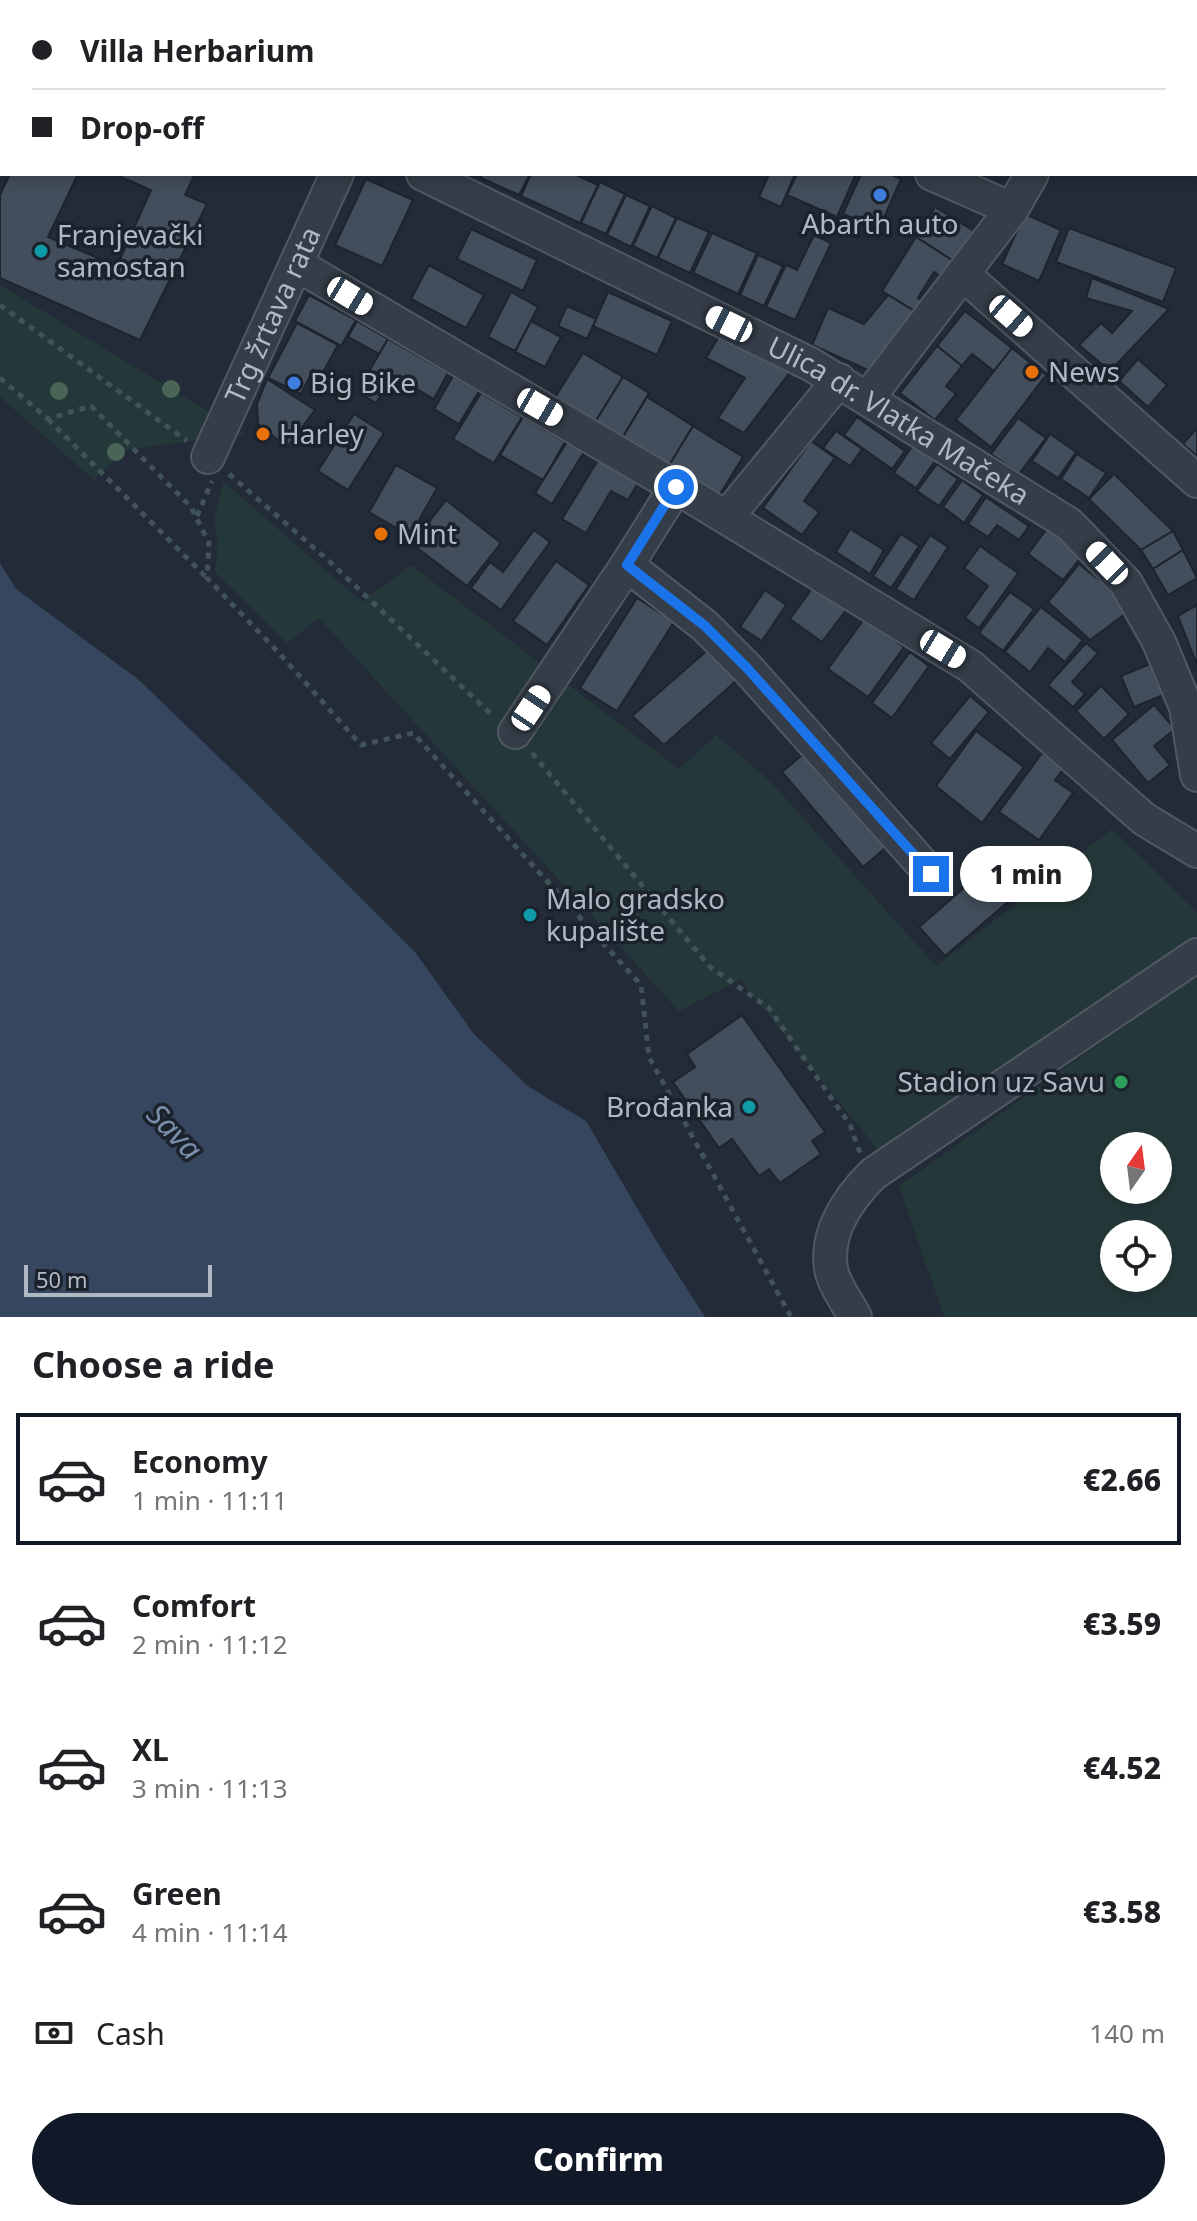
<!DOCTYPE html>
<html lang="en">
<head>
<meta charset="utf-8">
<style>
  body { margin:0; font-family:"Noto Sans",sans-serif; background:#f6f6f6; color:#202124; height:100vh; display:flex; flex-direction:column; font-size:30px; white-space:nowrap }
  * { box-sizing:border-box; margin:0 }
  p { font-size:26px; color:#757577 }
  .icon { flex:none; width:44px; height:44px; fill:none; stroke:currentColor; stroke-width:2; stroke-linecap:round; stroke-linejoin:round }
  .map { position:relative; height:1317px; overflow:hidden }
  .drawer { display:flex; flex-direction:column; background:#fff; flex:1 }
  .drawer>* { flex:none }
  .top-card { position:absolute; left:0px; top:0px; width:1198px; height:176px; box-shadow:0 4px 12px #0003; display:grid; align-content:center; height:176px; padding:0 32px; background:#fff }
  .needle { width:52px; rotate:14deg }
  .controls { position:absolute; left:1100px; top:1132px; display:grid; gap:16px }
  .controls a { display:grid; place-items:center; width:72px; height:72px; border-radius:50%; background:#fff; box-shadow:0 4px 12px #0003; font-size:40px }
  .scale { position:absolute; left:24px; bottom:20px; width:188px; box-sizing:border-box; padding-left:8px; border:4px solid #b0b8c4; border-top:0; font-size:22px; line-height:28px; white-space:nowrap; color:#b0b8c4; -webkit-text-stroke:6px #1b222c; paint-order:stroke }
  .end { position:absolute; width:36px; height:36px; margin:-18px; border:10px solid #1a73e8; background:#fff; box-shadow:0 0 0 4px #fff }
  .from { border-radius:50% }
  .bubble { position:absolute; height:56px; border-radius:28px; background:#fff; box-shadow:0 4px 12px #0003; font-size:26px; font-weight:800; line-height:56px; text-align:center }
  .car { position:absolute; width:24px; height:48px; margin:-24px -12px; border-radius:10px; box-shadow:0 0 6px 2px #0007; background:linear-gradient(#fff 24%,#345 0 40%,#fff 0 76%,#345 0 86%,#fff 0) }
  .top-card b { display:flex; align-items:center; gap:28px; height:76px; font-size:30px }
  .top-card b+b { border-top:2px solid #e0e0e0 }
  .top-card i { width:20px; height:20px; background:#202124 }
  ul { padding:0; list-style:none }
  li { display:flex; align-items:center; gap:24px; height:132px; margin:0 16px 12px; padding:0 16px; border:4px solid transparent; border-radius:0px }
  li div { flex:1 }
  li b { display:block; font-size:30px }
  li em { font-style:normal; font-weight:800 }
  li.current { border-color:#111827 }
  li>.icon { width:72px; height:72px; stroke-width:1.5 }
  h2 { padding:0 32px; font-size:36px; line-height:96px }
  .pay { display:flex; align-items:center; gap:20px; height:88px; padding:0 32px; font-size:30px }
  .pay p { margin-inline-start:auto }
  .primary-button { display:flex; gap:16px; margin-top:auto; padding:16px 32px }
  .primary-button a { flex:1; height:92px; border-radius:48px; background:#111827; color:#fff; font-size:32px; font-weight:800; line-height:92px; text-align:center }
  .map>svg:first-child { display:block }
</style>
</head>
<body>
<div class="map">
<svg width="1197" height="1317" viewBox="0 0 1197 1317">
  <rect width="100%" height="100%" fill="#222b37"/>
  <g fill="#253839" fill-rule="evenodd">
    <path d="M0 285 245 434 126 450 94 480 0 397Z"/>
    <path d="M223 481 362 602 411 565 679 769 716 735 770 781 936 966 1112 829 1197 912V944L888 1162 740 980 679 1011 319 618 287 643 215 572 218 540 214 521Z"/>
    <path d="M1197 974V1317H944L899 1186ZM1114 1146H1158V1190H1114ZM1114 1234H1158V1278H1114Z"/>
  </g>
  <path fill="#36465e" d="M0 563 16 589 139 680 257 794 415 952 474 1034 529 1087 586 1121 660 1247 705 1317H0Z"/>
  <g fill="#434e5c" stroke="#1d242e" stroke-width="2">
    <path d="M10 174H78L48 237 117 266 151 190 114 174H195L185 195 207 204 140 340 0 278V195Z"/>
    <path d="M482 174H530L519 195 481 178Z"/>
    <path d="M531 174H574L598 185 580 223 521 196Z"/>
    <path d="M769 174H795L781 207 759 197Z"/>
    <path d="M797 174H856L837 217 787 195Z"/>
    <path d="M861 174H890L901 179 879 229 843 214Z"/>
    <path d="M366 179 413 200 382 266 335 245Z"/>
    <path d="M600 182 625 194 606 234 581 223Z"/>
    <path d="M626 195 650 206 631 247 607 235Z"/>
    <path d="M652 206 676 218 657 258 633 246Z"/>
    <path d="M935 207 977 233 958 264 916 237Z"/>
    <path d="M1025 214 1061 230 1039 281 1002 264Z"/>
    <path d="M677 218 709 232 690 273 658 258Z"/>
    <path d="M1069 228 1176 268 1163 302 1056 262Z"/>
    <path d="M471 229 537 260 523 291 457 259Z"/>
    <path d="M712 233 757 253 738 294 693 273Z"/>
    <path d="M814 235 831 243 795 320 766 307 786 265 797 270Z"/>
    <path d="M916 237 958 264 947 281 934 272 918 298 923 301 916 312 882 291Z"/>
    <path d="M758 255 783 266 764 306 740 295Z"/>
    <path d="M429 265 484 295 466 328 411 299Z"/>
    <path d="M1092 278 1169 309 1110 371 1079 345 1101 323 1112 333 1132 311 1086 298Z"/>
    <path d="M511 292 538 307 515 351 488 337Z"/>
    <path d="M608 292 672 321 657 355 593 326Z"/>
    <path d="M309 295 356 320 341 346 295 321Z"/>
    <path d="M888 295 916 312 870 371 812 345 828 308 864 324Z"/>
    <path d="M567 306 596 319 587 339 558 326Z"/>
    <path d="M965 311 1012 348 994 371 972 354 962 366 937 346Z"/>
    <path d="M357 321 388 339 379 354 348 337Z"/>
    <path d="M531 321 561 337 545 367 515 352Z"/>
    <path d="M297 323 338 345 322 374 313 370 301 394 268 378Z"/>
    <path d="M719 336 790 372 744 433 718 418 745 378 706 358Z"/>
    <path d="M388 339 448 373 434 399 393 375 376 403 357 392Z"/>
    <path d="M937 346 962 366 946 386 956 394 935 420 900 393Z"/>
    <path d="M1012 348 1046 375 991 447 956 420Z"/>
    <path d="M583 353 623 377 594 424 554 399Z"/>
    <path d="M1138 359 1167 385 1148 407 1119 381Z"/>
    <path d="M453 376 479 391 459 424 434 409Z"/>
    <path d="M623 377 649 393 621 440 594 424Z"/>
    <path d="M267 379 315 410 287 447 258 424 257 404Z"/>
    <path d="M481 393 522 417 494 463 453 439Z"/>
    <path d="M647 397 693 426 667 469 621 440Z"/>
    <path d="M354 414 384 433 348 490 318 471Z"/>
    <path d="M523 417 565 442 543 480 500 455Z"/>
    <path d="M857 417 905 451 892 469 844 435Z"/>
    <path d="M1018 418 1046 438 1019 474 991 454Z"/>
    <path d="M693 426 743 457 717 499 667 469Z"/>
    <path d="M1197 428V456L1183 444Z"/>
    <path d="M836 431 862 449 850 466 823 448Z"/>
    <path d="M1050 434 1076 452 1058 478 1032 461Z"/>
    <path d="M811 441 835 458 804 501 819 512 802 535 763 508Z"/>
    <path d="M567 442 584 452 552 504 535 493Z"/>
    <path d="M913 445 935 461 916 488 894 473Z"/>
    <path d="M1077 454 1106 473 1089 498 1061 479Z"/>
    <path d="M600 457 639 481 628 500 611 491 586 533 562 519Z"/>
    <path d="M937 464 958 479 939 506 917 491Z"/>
    <path d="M396 465 437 488 410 536 369 512Z"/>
    <path d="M1114 474 1173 531 1141 550 1089 499Z"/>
    <path d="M962 480 983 495 964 523 943 507Z"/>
    <path d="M986 497 1029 526 1019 540 997 525 988 537 968 524Z"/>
    <path d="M446 500 501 543 467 586 412 544Z"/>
    <path d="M1049 526 1085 552 1063 580 1028 554Z"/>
    <path d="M850 529 884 550 870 574 836 552Z"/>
    <path d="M534 530 550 542 501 610 471 588 490 562 503 572Z"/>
    <path d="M1173 531 1183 550 1153 569 1141 550Z"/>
    <path d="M901 534 919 546 891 588 873 576Z"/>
    <path d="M930 535 948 547 914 600 896 589Z"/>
    <path d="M980 546 1018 573 979 628 965 618 988 586 964 568Z"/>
    <path d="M1183 550 1197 578 1168 595 1153 569Z"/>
    <path d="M556 561 589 585 547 645 513 621Z"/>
    <path d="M1079 564 1113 591 1125 614 1090 640 1048 602Z"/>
    <path d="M816 583 849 606 822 642 790 619Z"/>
    <path d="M765 590 786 605 762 641 740 627Z"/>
    <path d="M1010 592 1034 609 1003 651 979 633Z"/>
    <path d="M637 598 674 622 617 711 580 688Z"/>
    <path d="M1197 605V665L1178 616Z"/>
    <path d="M1041 607 1083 640 1065 662 1048 648 1030 672 1005 652Z"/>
    <path d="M864 619 904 647 868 697 828 669Z"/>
    <path d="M1086 643 1098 653 1072 682 1085 694 1073 707 1048 685Z"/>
    <path d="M710 648 737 680 664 745 632 716Z"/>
    <path d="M910 652 929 666 892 718 872 703Z"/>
    <path d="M1150 664 1163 695 1134 707 1121 676Z"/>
    <path d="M1101 686 1129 714 1104 739 1076 711Z"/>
    <path d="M970 696 989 712 950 759 931 743Z"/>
    <path d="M1154 705 1175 729 1154 746 1170 765 1148 783 1112 740Z"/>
    <path d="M976 731 1024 767 982 823 936 786Z"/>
    <path d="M808 750 889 845 863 867 782 772Z"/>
    <path d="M1042 753 1064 768 1055 780 1073 793 1039 840 999 812Z"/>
    <path d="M996 860 1022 890 945 956 919 927Z"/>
    <path d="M742 1015 825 1132 812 1141 821 1154 780 1183 769 1169 759 1176 732 1139 719 1148 673 1082 695 1067 687 1054Z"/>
  </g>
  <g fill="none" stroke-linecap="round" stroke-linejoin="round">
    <defs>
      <g id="minor">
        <path d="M531 0 536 2"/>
        <path d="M415 2 416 0"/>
        <path d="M0 68 2 67"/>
        <path id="s1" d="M423 174 812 365 1069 524 1126 583 1159 642 1186 707 1197 775"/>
        <path d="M932 174 1012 209"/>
        <path d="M296 264 676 487 970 666 1144 819 1197 851"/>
        <path d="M964 275 1197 481"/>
        <path d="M868 398 1012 209 1032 174"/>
        <path id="s2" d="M208 457 337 174"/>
        <path d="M727 517 839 380"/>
        <path d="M627 565 705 626 747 668 931 874"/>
        <path d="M515 732 627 565 676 487"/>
        <path d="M855 1317C848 1303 836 1288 832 1273 823 1235 848 1199 873 1174L1197 955"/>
      </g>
      <g id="major">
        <path d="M1134 0 1137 2"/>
        <path d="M1171 2 1174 0"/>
      </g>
    </defs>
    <use href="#minor" stroke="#505862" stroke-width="36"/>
    <use href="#major" stroke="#3e4651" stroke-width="44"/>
    <g stroke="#415356" stroke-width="5" stroke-dasharray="6 6" stroke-linecap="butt">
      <path d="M0 152 2 148"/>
      <path d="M0 305 187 441"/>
      <path d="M0 378 48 419 91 406 191 507 209 543 207 578 279 653 361 745 413 733 641 985 649 1057 791 1317"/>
      <path d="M48 419 206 577"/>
      <path d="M229 474 329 561 493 716"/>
      <path d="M197 516 212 481"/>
      <path d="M532 753 710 967 769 1008 850 1125 860 1153"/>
    </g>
    <use href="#minor" stroke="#353d48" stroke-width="32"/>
    <use href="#major" stroke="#535c68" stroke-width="40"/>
  </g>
  <g fill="#486557">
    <circle cx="171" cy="389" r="9"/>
    <circle cx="59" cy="391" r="9"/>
    <circle cx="116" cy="452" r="9"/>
  </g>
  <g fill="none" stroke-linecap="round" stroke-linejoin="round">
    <path stroke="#1a73e8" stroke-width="10" d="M676 487 627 565 705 626 747 668 931 874"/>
  </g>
  <g fill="#3f7fe0" stroke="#1b222c" stroke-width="3">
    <circle cx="880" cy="195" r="8"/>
    <circle cx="294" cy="383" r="8"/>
  </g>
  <g fill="#0f9aa8" stroke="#1b222c" stroke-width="3">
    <circle cx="41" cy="251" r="8"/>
    <circle cx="530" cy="915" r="8"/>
    <circle cx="749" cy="1107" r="8"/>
  </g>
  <g fill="#e8710a" stroke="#1b222c" stroke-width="3">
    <circle cx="1032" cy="372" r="8"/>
    <circle cx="263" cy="434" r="8"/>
    <circle cx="381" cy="534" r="8"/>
  </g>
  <circle fill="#2e9e5b" stroke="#1b222c" stroke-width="3" cx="1121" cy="1082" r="8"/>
  <g text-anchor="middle" stroke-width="7" stroke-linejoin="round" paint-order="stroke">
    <g font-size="28" fill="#b0b8c4" stroke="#1b222c" text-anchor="start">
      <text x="880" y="234" text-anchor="middle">Abarth auto</text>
      <text x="57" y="245">Franjevački<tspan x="57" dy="32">samostan</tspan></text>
      <text x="1048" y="382">News</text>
      <text x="310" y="393">Big Bike</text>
      <text x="279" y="444">Harley</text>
      <text x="397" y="544">Mint</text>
      <text x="546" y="909">Malo gradsko<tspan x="546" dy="32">kupalište</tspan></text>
      <text x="1105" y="1092" text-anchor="end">Stadion uz Savu</text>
      <text x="733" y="1117" text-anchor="end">Brođanka</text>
    </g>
    <g font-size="28" fill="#b0b8c4" stroke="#1b222c">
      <text dy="10" stroke="none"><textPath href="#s2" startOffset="156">Trg žrtava rata</textPath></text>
      <text dy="10" stroke="none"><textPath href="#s1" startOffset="536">Ulica dr. Vlatka Mačeka</textPath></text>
    </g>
    <g font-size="30" font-style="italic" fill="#798eab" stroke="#1b222c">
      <text transform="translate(174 1132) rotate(46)" y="10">Sava</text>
    </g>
  </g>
</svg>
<div class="controls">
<a><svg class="needle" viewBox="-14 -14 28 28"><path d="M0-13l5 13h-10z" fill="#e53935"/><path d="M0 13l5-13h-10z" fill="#757577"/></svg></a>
<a><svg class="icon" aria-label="locate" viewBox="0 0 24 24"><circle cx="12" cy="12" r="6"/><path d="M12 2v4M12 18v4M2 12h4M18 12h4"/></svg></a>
</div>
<div class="scale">50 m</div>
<i class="end from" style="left:676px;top:487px"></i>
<i class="end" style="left:931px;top:874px"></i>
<div class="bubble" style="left:960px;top:846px;width:132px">1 min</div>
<i class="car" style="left:350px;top:296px;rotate:121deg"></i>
<i class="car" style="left:1011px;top:316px;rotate:131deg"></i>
<i class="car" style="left:729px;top:324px;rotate:296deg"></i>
<i class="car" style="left:540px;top:407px;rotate:120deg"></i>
<i class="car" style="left:1107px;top:563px;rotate:316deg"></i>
<i class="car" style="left:943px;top:649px;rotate:121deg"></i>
<i class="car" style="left:531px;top:708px;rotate:34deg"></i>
<div class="top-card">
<b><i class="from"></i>Villa Herbarium</b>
<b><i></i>Drop-off</b>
</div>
</div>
<section class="drawer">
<h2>Choose a ride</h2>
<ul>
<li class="current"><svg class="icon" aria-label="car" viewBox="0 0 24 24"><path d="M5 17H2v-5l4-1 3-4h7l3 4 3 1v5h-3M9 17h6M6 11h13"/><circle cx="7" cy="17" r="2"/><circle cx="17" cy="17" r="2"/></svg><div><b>Economy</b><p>1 min · 11:11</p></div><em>€2.66</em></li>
<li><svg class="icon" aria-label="car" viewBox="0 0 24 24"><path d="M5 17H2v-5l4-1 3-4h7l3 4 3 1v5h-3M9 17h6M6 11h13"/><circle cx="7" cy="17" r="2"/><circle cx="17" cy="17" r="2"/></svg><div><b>Comfort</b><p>2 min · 11:12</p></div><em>€3.59</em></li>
<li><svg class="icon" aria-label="car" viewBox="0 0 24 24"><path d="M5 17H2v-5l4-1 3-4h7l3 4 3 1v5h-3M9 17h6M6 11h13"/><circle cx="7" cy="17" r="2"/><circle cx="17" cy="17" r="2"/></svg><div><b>XL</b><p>3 min · 11:13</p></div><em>€4.52</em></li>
<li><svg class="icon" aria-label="car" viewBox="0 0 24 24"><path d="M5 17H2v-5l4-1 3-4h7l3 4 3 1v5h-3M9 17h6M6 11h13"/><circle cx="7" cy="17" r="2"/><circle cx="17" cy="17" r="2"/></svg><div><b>Green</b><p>4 min · 11:14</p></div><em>€3.58</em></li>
</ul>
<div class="pay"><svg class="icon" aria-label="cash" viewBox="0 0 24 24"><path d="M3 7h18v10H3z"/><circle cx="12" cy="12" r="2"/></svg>Cash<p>140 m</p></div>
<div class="primary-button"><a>Confirm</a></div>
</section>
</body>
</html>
